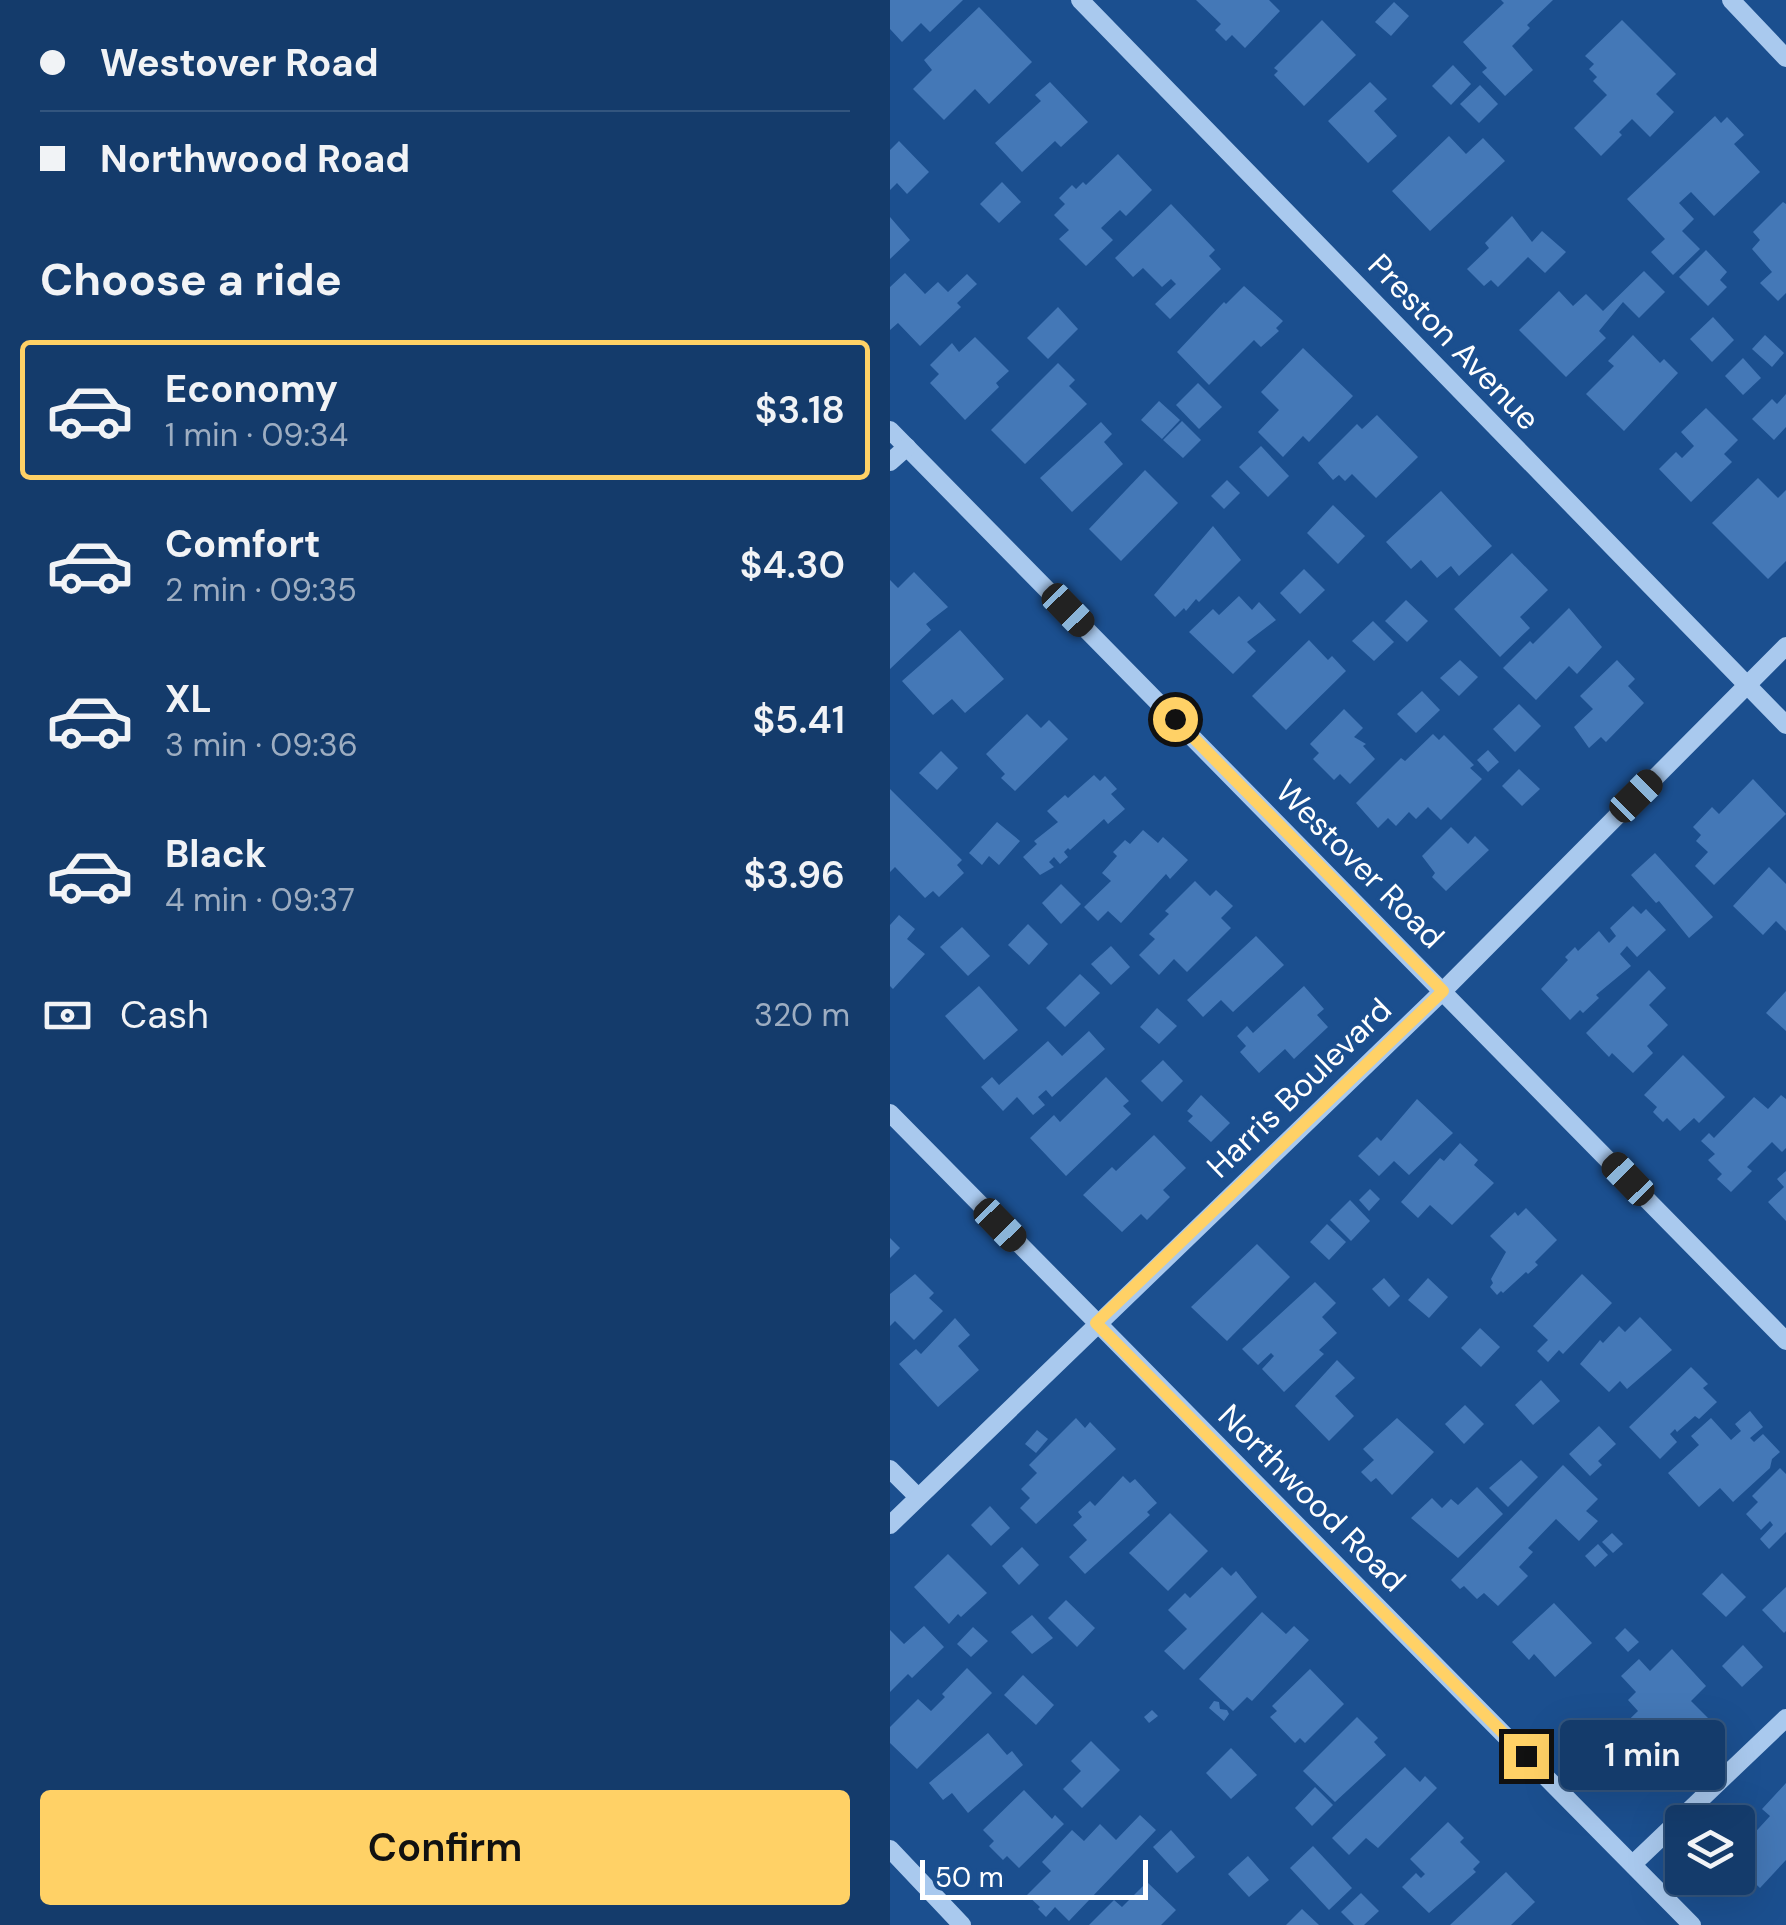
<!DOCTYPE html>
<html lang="en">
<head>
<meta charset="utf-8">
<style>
  body { margin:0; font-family:"DM Sans",sans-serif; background:#214673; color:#f1f3f6; height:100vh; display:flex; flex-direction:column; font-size:38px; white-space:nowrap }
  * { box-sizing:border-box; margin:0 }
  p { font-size:32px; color:#9dadc1 }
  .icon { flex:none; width:55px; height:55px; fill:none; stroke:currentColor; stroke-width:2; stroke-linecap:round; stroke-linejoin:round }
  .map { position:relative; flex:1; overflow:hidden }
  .panel { display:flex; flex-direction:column; background:#143b6b; width:890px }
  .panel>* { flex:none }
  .guide { display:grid; align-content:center; height:220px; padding:0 40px; background:#143b6b }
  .tools { position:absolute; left:775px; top:1805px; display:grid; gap:20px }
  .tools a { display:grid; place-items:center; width:90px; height:90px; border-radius:10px; background:#143b6b; box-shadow:0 10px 40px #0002,0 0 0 2px #33557e; font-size:50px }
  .scale { position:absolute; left:30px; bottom:25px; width:228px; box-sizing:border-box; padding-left:10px; border:5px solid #fff; border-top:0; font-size:28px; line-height:35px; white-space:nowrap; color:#fff; -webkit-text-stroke:8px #1b4f8f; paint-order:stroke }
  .end { position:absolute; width:45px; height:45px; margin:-22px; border:12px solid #ffd166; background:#111; box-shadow:0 0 0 5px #111 }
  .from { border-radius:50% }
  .bubble { position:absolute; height:70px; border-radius:10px; background:#143b6b; box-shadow:0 10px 40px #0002,0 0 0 2px #33557e; font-size:32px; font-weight:600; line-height:70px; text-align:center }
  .car { position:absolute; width:30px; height:60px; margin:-30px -15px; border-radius:12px; box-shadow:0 0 8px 2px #0007; background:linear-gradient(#222 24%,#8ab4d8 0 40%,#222 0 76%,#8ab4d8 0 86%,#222 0) }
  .guide b { display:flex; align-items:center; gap:35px; height:95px; font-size:38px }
  .guide b+b { border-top:2px solid #33557e }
  .guide i { width:25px; height:25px; background:#f1f3f6 }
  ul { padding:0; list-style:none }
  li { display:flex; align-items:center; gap:30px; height:140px; margin:0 20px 15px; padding:0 20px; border:5px solid transparent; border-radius:10px }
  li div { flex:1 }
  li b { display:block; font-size:38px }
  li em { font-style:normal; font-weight:600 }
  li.active { border-color:#ffd166 }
  li>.icon { width:90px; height:90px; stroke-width:1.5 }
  h2 { padding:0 40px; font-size:45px; line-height:120px }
  .pay { display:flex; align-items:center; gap:25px; height:110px; padding:0 40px; font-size:38px }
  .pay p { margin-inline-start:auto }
  .button { display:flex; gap:20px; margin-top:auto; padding:20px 40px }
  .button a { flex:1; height:115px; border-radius:10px; background:#ffd166; color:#111; font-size:40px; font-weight:600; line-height:115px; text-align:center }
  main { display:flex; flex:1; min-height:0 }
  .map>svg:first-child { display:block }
</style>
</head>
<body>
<main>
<section class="panel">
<div class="guide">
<b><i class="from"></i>Westover Road</b>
<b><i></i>Northwood Road</b>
</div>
<h2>Choose a ride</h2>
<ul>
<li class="active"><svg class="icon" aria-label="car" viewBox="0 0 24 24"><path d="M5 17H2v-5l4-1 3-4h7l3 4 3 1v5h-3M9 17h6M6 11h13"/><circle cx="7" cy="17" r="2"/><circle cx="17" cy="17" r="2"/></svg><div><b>Economy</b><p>1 min · 09:34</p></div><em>$3.18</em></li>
<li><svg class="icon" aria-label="car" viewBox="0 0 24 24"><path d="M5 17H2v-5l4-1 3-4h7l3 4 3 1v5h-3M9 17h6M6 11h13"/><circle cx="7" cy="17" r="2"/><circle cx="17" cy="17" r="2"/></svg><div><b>Comfort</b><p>2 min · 09:35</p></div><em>$4.30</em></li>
<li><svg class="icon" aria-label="car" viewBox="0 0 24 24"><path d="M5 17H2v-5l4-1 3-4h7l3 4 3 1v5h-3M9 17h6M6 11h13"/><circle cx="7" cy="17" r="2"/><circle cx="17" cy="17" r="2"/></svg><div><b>XL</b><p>3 min · 09:36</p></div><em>$5.41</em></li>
<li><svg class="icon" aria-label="car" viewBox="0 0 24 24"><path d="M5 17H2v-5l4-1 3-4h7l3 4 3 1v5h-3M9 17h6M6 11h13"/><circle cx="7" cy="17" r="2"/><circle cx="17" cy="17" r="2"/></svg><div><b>Black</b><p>4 min · 09:37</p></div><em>$3.96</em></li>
</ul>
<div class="pay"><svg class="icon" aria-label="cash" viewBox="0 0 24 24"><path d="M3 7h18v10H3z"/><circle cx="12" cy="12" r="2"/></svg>Cash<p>320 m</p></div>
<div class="button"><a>Confirm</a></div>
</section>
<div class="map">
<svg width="896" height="1925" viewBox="0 0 896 1925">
  <rect width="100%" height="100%" fill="#1b4f8f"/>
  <g fill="#4478b7">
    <path d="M0 0H73L40 32 31 23 12 42 0 29Z"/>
    <path d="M306 0H379L390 11 355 48 342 35 336 41 325 30 331 24Z"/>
    <path d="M611 0H663L637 25 640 28 622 46 643 70 615 96 592 72 597 68 573 42 614 3Z"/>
    <path d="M504 2 519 16 501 36 485 22Z"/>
    <path d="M89 7 142 62 99 104 85 89 54 120 23 89 42 70 34 60Z"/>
    <path d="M432 20 466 55 414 106 384 75 388 71 384 68Z"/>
    <path d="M732 20 786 74 766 94 784 112 760 137 742 119 729 132 732 135 711 156 684 128 717 95 703 81 707 77 699 69 704 64 695 56Z"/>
    <path d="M563 65 581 84 561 105 542 86Z"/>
    <path d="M160 82 198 122 171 147 165 141 132 172 105 143 151 101 145 95Z"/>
    <path d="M480 82 497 99 484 111 507 136 478 163 438 121Z"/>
    <path d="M590 85 608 104 589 123 570 104Z"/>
    <path d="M825 116 831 123 837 117 854 135 844 144 870 172 824 216 801 192 789 203 804 219 792 231 810 249 783 275 761 252 775 239 737 199Z"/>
    <path d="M559 136 576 154 593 138 615 161 540 231 502 191Z"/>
    <path d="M9 141 39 172 17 194 7 183 0 190V150Z"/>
    <path d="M228 154 262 190 236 216 230 210 211 228 223 240 196 266 169 239 179 230 164 215 175 204 169 198 182 185 186 189 193 182 196 185Z"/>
    <path d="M112 182 131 202 109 223 90 204Z"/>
    <path d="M893 202 896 204V293L888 301 870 283 882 272 862 249 870 240 863 232Z"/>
    <path d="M281 204 325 250 319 256 331 269 280 319 265 304 286 284 281 279 272 287 253 268 243 277 225 258Z"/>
    <path d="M622 216 642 242 652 231 676 252 655 273 638 257 608 287 601 280 594 286 577 269 599 248 595 243Z"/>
    <path d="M0 217 20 240 0 259Z"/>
    <path d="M816 250 837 272 830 280 837 287 818 306 789 277Z"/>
    <path d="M754 271 775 292 749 318 733 302 709 331 716 338 676 377 629 330 669 291 683 306 696 294 713 311Z"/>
    <path d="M15 273 35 294 48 282 58 292 77 274 87 284 67 303 71 307 30 346 8 323 0 330V287Z"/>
    <path d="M354 286 393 321 386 328 389 331 371 347 364 340 319 385 287 352 334 302 336 304Z"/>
    <path d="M168 307 188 329 158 359 137 338Z"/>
    <path d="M823 317 844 340 822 362 800 339Z"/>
    <path d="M743 335 770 363 774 359 788 373 734 431 696 394 724 366 718 361Z"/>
    <path d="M875 335 894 353 882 367 862 349Z"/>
    <path d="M85 337 119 371 106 383 109 387 75 420 40 383 49 374 40 365 62 343 69 352Z"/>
    <path d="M413 348 463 396 419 442 413 436 393 457 368 432 389 410 371 392Z"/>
    <path d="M853 358 871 378 853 395 835 376Z"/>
    <path d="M168 363 185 380 179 386 197 404 135 464 101 430Z"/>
    <path d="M308 383 332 407 309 429 286 405Z"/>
    <path d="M896 394V427L884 440 862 419 882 399 887 404Z"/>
    <path d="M269 401 290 420 272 439 251 420Z"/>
    <path d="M816 408 848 440 834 454 842 462 801 502 769 469 786 452 792 458 804 446 791 432Z"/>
    <path d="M487 415 528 457 486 498 462 474 455 481 449 475 443 480 428 463 467 424 472 429Z"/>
    <path d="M292 421 311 440 293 458 273 440Z"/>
    <path d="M211 422 222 434 214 442 233 464 182 512 150 478Z"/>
    <path d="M371 446 399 476 378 497 349 467Z"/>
    <path d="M255 470 288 503 231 561 199 529Z"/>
    <path d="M868 478 888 498 896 490V561L878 579 822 523Z"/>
    <path d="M337 480 350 493 334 509 321 496Z"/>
    <path d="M551 491 602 546 569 576 561 566 547 578 531 560 521 569 496 542Z"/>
    <path d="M443 505 475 536 448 564 417 533Z"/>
    <path d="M323 526 351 560 309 602 306 599 296 611 294 608 285 617 264 595Z"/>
    <path d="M622 553 658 590 630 617 640 628 610 657 564 609Z"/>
    <path d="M414 569 435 590 410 614 390 593Z"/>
    <path d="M24 572 58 607 36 624 41 630 0 669V580L8 588Z"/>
    <path d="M349 596 362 610 369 602 386 620 357 642 366 651 343 674 299 632 323 609 329 615Z"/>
    <path d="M516 600 538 621 517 642 495 621Z"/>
    <path d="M679 608 712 647 687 674 679 666 646 700 613 668 640 641 643 644Z"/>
    <path d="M483 621 504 642 484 661 462 641Z"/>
    <path d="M70 630 114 679 75 713 62 699 43 715 12 681Z"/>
    <path d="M419 640 438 660 442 656 456 671 396 730 362 696Z"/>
    <path d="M570 660 588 677 569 696 550 678Z"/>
    <path d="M727 660 745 679 738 686 754 703 716 742 711 737 699 748 684 727 703 709 690 696Z"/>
    <path d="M532 691 550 710 526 733 507 714Z"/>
    <path d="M629 704 651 726 625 752 603 729Z"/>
    <path d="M454 709 473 728 464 737 476 744 473 746 485 759 460 784 450 774 444 780 423 759 429 753 420 744Z"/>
    <path d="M137 714 151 728 159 720 178 739 125 791 111 778 115 774 96 754Z"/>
    <path d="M543 734 549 740 554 735 584 765 580 768 592 779 551 820 538 807 526 819 519 812 506 826 498 818 488 828 466 803 511 758 515 761Z"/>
    <path d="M598 750 609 762 598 772 587 760Z"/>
    <path d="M51 751 68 768 47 790 29 773Z"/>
    <path d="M629 769 650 789 632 806 612 786Z"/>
    <path d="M204 775 210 781 215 776 227 789 221 794 235 809 218 824 214 819 180 850 178 848 174 852 178 857 170 864 164 857 159 862 164 867 150 875 133 857 147 844 144 841 168 822 157 811 175 795 178 798Z"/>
    <path d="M863 779 896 814 824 885 805 866 818 852 806 841 811 835 803 827 822 807 829 814Z"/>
    <path d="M0 789 72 860 67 865 74 873 49 897 43 891 35 898 5 867 0 872Z"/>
    <path d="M107 822 130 841 109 865 99 856 92 865 79 853Z"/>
    <path d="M561 827 578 844 585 836 599 850 556 891 542 877 545 873 532 856Z"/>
    <path d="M253 830 268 843 273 837 298 860 280 879 276 874 231 923 218 911 208 921 194 907 221 881 212 873 227 856 223 852 235 840 240 844Z"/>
    <path d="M765 853 823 917 799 938 769 901 766 903 741 875Z"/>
    <path d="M879 867 896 884V931L886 921 873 935 843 906Z"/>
    <path d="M305 881 320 896 326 890 343 906 331 918 341 928 297 972 284 959 269 975 249 955 265 939 259 934 279 914 275 911Z"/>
    <path d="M171 884 191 904 171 924 152 903Z"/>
    <path d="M743 906 751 914 756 909 776 930 747 957 737 946 730 954 741 966 706 995 709 998 693 1013 690 1010 680 1020 651 989 678 960 675 957 685 947 688 951 709 931 719 943 726 936 720 928Z"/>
    <path d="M9 915 25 929 17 939 35 954 3 989 0 986V925Z"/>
    <path d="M138 924 158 944 139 965 118 945Z"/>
    <path d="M72 927 100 956 78 976 50 947Z"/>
    <path d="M366 936 394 965 343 1012 331 1000 313 1017 297 1000Z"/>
    <path d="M221 946 240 967 221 985 201 964Z"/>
    <path d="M759 970 776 988 759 1005 778 1025 757 1046 763 1053 743 1073 722 1053 719 1057 696 1033Z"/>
    <path d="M190 974 210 993 175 1027 156 1008Z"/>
    <path d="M89 986 128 1030 94 1060 55 1016Z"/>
    <path d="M414 986 434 1009 427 1015 438 1027 404 1059 395 1049 369 1073 350 1052 356 1046 347 1036 357 1026 363 1033Z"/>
    <path d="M896 991V1031L876 1013Z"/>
    <path d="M267 1008 287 1026 269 1044 250 1027Z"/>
    <path d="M199 1031 215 1049 162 1097 156 1090 148 1097 155 1105 143 1115 127 1097 113 1111 91 1087 102 1077 109 1085 158 1041 172 1056Z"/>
    <path d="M793 1055 835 1097 809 1123 804 1118 790 1131 777 1118 773 1122 763 1112 767 1107 754 1095Z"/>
    <path d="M273 1060 293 1081 272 1102 251 1081Z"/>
    <path d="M216 1077 239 1101 233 1106 241 1114 176 1176 140 1138 164 1115 170 1122Z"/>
    <path d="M311 1095 340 1123 321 1142 298 1121 303 1116 297 1111Z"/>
    <path d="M891 1095 896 1099V1148L892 1152 882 1142 857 1167 862 1171 841 1192 827 1179 832 1174 818 1160 825 1154 811 1141 819 1133 824 1138 864 1097 878 1109Z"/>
    <path d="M527 1099 563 1133 519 1175 504 1161 489 1176 468 1156 487 1137 491 1141Z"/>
    <path d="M264 1135 296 1168 273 1190 280 1197 257 1220 251 1214 232 1232 193 1195 222 1167 226 1171Z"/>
    <path d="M570 1143 588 1160 584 1165 604 1183 562 1225 540 1205 528 1218 511 1202 550 1158 554 1161Z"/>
    <path d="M896 1171V1221L878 1202 894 1187 887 1179Z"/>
    <path d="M480 1189 490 1199 479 1211 469 1200Z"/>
    <path d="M460 1200 480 1221 461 1241 440 1220Z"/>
    <path d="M636 1208 667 1240 645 1262 648 1265 638 1274 636 1272 613 1293 611 1291 607 1295 600 1287 603 1283 601 1279 616 1252 600 1236 625 1212 628 1216Z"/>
    <path d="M437 1224 456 1242 439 1260 420 1242Z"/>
    <path d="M0 1238 10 1248 0 1258Z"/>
    <path d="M367 1244 400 1277 337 1341 301 1307Z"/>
    <path d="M25 1274 44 1293 39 1298 53 1311 24 1340 5 1321 0 1326V1294Z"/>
    <path d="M692 1274 722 1303 673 1354 669 1350 658 1362 647 1351 658 1340 643 1326Z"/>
    <path d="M494 1278 510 1296 499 1307 482 1289Z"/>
    <path d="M538 1278 558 1297 539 1318 518 1300Z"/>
    <path d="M425 1282 446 1303 432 1317 447 1333 429 1350 434 1354 394 1392 372 1369 384 1356 381 1353 368 1365 352 1349Z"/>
    <path d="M750 1317 782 1350 737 1389 730 1381 719 1392 690 1364 710 1340 713 1343 729 1326 735 1332Z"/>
    <path d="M65 1318 80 1335 68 1346 89 1370 48 1407 9 1364 26 1349 31 1354Z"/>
    <path d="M590 1328 610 1347 591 1367 571 1348Z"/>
    <path d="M447 1360 465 1378 445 1396 464 1416 439 1441 405 1406Z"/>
    <path d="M801 1367 818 1384 813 1388 827 1402 809 1419 805 1416 787 1432 785 1429 780 1434 787 1442 770 1459 739 1427Z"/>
    <path d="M651 1380 670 1401 643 1425 625 1405Z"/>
    <path d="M575 1405 594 1424 574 1444 555 1424Z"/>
    <path d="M860 1411 873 1427 860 1438 864 1442 873 1434 890 1452 882 1459 880 1468 843 1502 830 1488 809 1507 778 1473 809 1445 801 1436 821 1418 841 1440 851 1431 845 1424Z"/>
    <path d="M186 1418 195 1428 200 1422 226 1449 146 1524 130 1508 140 1498 131 1489 147 1473 139 1465Z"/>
    <path d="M507 1418 544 1452 502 1495 486 1478 481 1482 471 1472 484 1460 473 1449Z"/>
    <path d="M709 1426 726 1444 708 1461 712 1465 700 1476 679 1454Z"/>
    <path d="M147 1430 158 1439 146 1453 135 1444Z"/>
    <path d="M631 1460 648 1477 618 1507 599 1488Z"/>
    <path d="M673 1465 708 1499 696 1511 708 1521 689 1541 666 1519 638 1548 643 1552 629 1567 638 1576 608 1606 594 1593 587 1599 574 1586 570 1589 561 1580Z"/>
    <path d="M890 1468 896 1474V1532L879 1549 870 1539 883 1525 880 1521 871 1530 856 1514 868 1502 862 1496Z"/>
    <path d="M233 1476 240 1483 245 1479 267 1503 257 1512 260 1515 195 1574 179 1557 197 1540 183 1525 192 1517 188 1512 200 1501 205 1506Z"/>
    <path d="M587 1487 613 1514 568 1558 521 1518 542 1498 552 1508 561 1499 568 1505Z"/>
    <path d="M100 1506 120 1528 101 1546 81 1525Z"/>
    <path d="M280 1513 318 1551 278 1591 239 1553Z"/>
    <path d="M722 1533 733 1544 723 1553 712 1542Z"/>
    <path d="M708 1544 718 1555 705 1567 695 1556Z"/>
    <path d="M132 1547 149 1565 129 1585 112 1566Z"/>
    <path d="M58 1554 97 1593 71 1617 68 1614 59 1624 24 1587Z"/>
    <path d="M332 1567 341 1576 346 1571 367 1597 294 1670 274 1651 297 1629 278 1610 295 1593 300 1598Z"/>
    <path d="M832 1573 856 1597 836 1617 812 1594Z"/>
    <path d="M896 1587V1631L894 1633 872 1610Z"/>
    <path d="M176 1600 205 1628 187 1647 158 1618Z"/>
    <path d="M664 1603 702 1643 665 1677 644 1654 639 1660 622 1642Z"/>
    <path d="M372 1612 396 1634 404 1626 419 1640 362 1701 357 1697 343 1711 309 1679Z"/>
    <path d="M142 1615 163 1638 142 1654 121 1632Z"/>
    <path d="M34 1626 54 1647 22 1678 18 1674 0 1692V1630L14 1644Z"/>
    <path d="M83 1627 98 1641 81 1657 67 1644Z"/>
    <path d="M735 1628 749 1642 738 1652 725 1638Z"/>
    <path d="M853 1645 873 1667 852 1687 832 1666Z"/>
    <path d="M782 1649 816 1686 801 1701 821 1721 757 1781 742 1760 739 1763 718 1740 748 1711 738 1700 746 1692 731 1676 749 1659 760 1671Z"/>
    <path d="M77 1668 102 1693 27 1769 0 1743V1727L28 1699 41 1711 55 1697 52 1694Z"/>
    <path d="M420 1669 454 1704 415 1743 410 1738 405 1743 380 1717 387 1711 382 1706Z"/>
    <path d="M133 1675 164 1705 146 1725 114 1695Z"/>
    <path d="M324 1701 329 1702 330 1709 337 1710 339 1714 334 1721 319 1708Z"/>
    <path d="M262 1710 268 1716 259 1723 254 1717Z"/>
    <path d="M467 1717 488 1738 484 1742 496 1755 445 1802 413 1771Z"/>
    <path d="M98 1733 117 1755 122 1751 133 1765 78 1813 62 1793 53 1800 39 1783Z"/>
    <path d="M201 1741 230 1770 192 1808 173 1789 191 1771 181 1761Z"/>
    <path d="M341 1748 367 1775 341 1799 316 1773Z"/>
    <path d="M515 1767 530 1782 535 1776 547 1788 488 1848 476 1838 459 1855 442 1838Z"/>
    <path d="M896 1783V1860L870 1888 848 1867V1851L880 1816 872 1809Z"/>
    <path d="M425 1787 443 1805 422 1826 405 1808Z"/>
    <path d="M134 1790 162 1819 165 1815 174 1824 129 1868 117 1856 113 1860 99 1846 104 1841 93 1830Z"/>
    <path d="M250 1815 266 1830 179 1921 165 1907 156 1917 148 1909 150 1907 137 1895 161 1871 152 1862 182 1830 194 1841 210 1824 226 1840Z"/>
    <path d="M558 1822 574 1838 570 1842 590 1862 583 1869 586 1872 539 1913 512 1887 526 1873 531 1878 535 1874 520 1859Z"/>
    <path d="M281 1830 305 1857 287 1873 263 1847Z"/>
    <path d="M423 1846 462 1888 439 1910 400 1868Z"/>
    <path d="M358 1856 379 1880 359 1897 338 1874Z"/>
    <path d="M616 1872 645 1902 621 1925H560Z"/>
    <path d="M257 1882 286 1910 271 1925H199L224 1900 232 1907Z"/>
    <path d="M471 1893 489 1911 474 1925H464L451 1912Z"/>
    <path d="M412 1909 429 1925H396Z"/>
  </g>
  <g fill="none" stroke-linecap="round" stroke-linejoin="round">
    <g stroke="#a9c9ee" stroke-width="18">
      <path d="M190 0 896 725"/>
      <path d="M841 0 896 58"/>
      <path d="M0 430 896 1341"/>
      <path d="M0 462 17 447"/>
      <path d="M0 1113 802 1925"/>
      <path d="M0 1469 28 1497"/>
      <path d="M0 1525 553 991 896 646"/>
      <path d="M0 1849 72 1925"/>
      <path d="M743 1864 896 1718"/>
    </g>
  </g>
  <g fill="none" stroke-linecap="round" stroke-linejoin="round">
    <path stroke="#ffd166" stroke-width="12" d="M285 719 553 991 206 1323 636 1756"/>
  </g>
  <g text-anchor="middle" stroke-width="8" stroke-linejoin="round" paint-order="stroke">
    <g font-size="32" fill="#fff" stroke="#1b4f8f">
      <text transform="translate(564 342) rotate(46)" y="11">Preston Avenue</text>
      <text transform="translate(470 864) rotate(45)" y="11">Westover Road</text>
      <text transform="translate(409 1088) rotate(-44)" y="11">Harris Boulevard</text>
      <text transform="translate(422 1498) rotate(45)" y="11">Northwood Road</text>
    </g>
  </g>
</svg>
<div class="tools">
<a><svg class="icon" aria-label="layers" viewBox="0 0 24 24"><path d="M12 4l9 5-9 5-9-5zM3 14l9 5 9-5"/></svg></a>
</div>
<div class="scale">50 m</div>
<i class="end from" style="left:285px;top:719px"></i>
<i class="end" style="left:636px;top:1756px"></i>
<div class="bubble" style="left:670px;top:1720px;width:165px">1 min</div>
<i class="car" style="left:178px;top:610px;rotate:136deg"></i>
<i class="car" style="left:746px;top:796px;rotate:45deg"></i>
<i class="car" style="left:738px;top:1179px;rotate:316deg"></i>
<i class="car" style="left:110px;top:1225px;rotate:136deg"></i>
</div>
</main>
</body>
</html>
